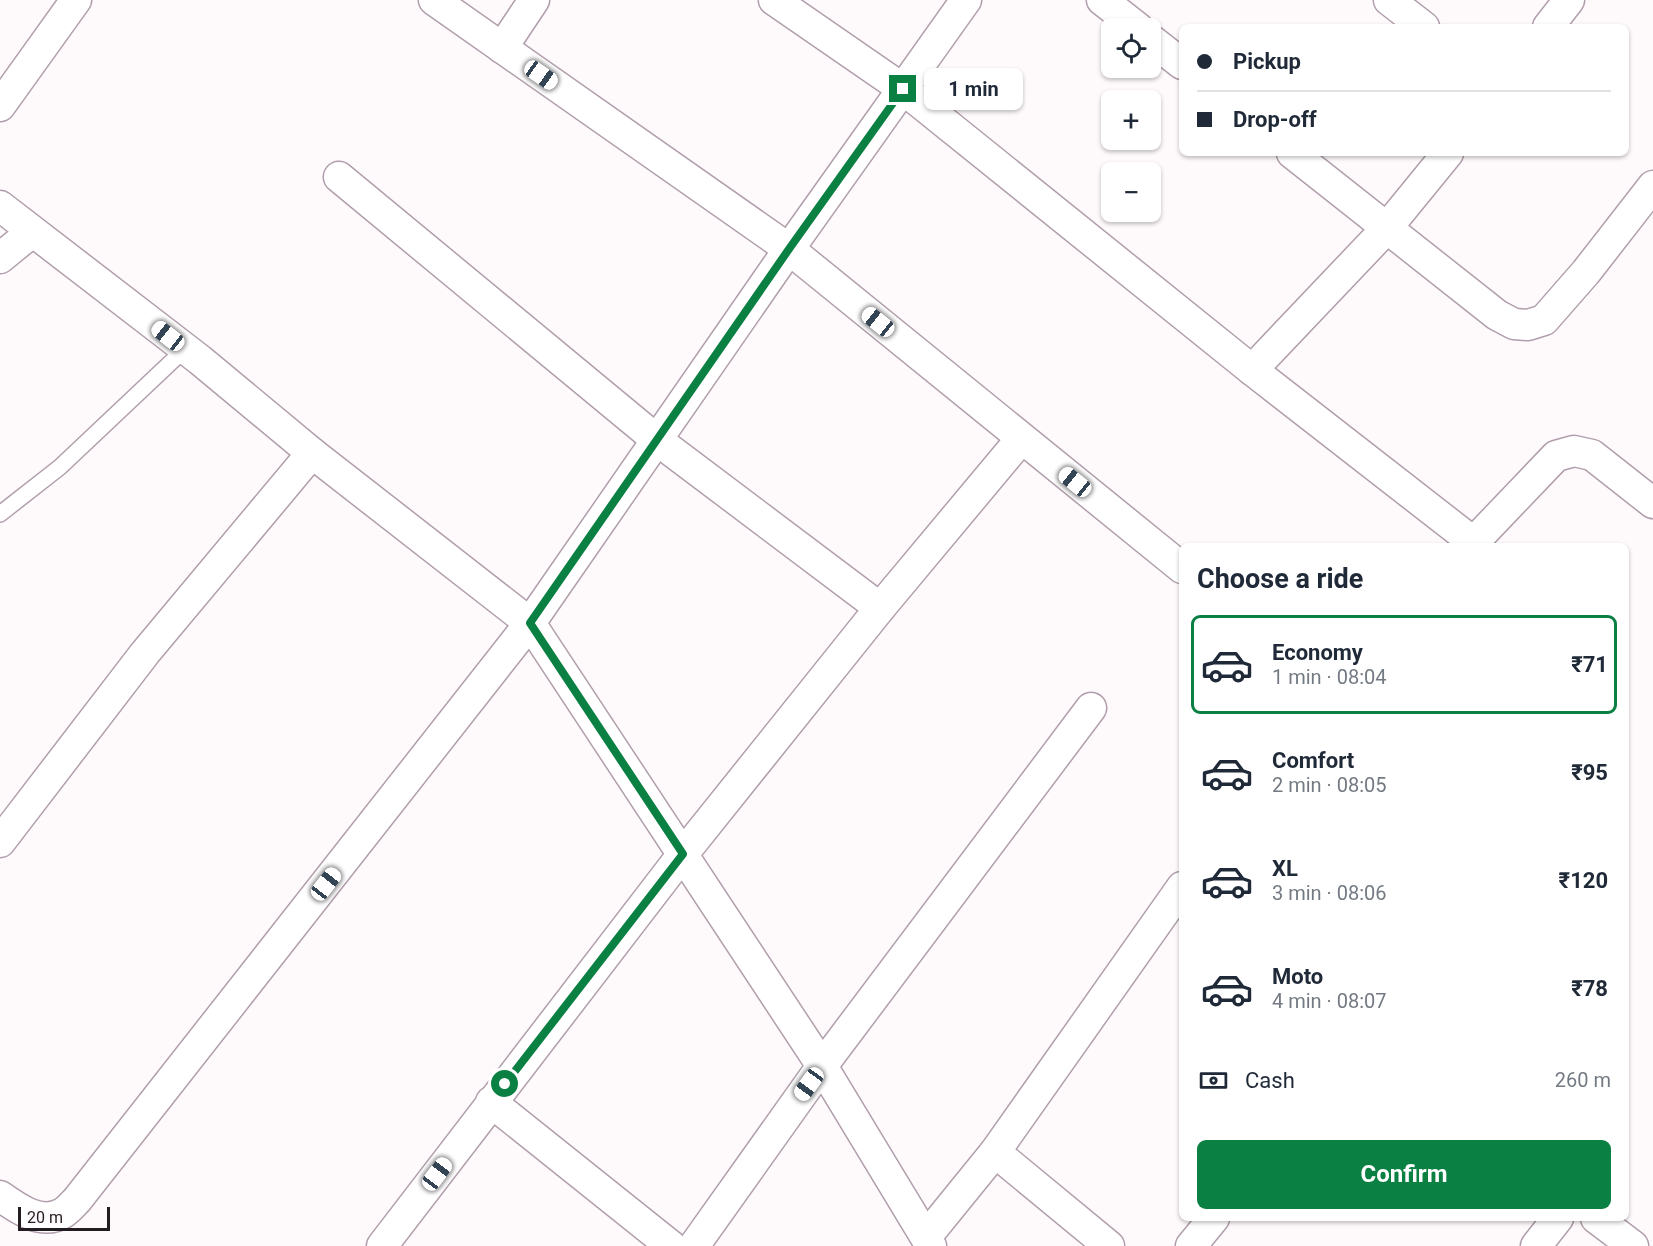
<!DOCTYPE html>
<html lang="en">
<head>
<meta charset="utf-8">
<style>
  body { margin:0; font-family:Roboto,sans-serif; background:#f6f6f7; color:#1f2937; height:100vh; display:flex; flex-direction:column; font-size:22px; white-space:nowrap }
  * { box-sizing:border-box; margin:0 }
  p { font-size:20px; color:#747a83 }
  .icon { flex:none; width:33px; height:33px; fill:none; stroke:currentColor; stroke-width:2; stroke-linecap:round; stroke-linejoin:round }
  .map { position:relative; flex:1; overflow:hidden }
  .side { position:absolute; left:1179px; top:543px; width:450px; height:678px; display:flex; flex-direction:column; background:#fff; border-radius:9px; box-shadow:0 2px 4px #0004 }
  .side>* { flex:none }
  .hud { position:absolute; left:1179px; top:24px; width:450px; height:132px; border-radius:9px; box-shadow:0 2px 4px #0004; display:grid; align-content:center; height:132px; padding:0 18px; background:#fff }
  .buttons { position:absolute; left:1101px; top:18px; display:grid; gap:12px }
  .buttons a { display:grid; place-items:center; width:60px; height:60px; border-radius:9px; background:#fff; box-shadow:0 2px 4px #0004; font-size:30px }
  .scale { position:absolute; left:18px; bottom:15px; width:92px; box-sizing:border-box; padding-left:6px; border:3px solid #221b20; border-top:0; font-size:16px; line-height:21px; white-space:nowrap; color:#221b20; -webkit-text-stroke:4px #fefafc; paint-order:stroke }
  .end { position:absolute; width:27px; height:27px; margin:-14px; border:8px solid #0b8043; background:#fff; box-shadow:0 0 0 3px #fff }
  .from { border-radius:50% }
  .bubble { position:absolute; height:42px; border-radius:9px; background:#fff; box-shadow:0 2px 4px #0004; font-size:20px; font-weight:700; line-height:42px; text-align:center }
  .car { position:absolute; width:18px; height:36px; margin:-18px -9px; border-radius:8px; box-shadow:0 0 4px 2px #0007; background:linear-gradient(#fff 24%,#345 0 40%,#fff 0 76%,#345 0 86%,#fff 0) }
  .hud b { display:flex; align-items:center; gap:21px; height:57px; font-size:22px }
  .hud b+b { border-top:2px solid #e0e1e3 }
  .hud i { width:15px; height:15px; background:#1f2937 }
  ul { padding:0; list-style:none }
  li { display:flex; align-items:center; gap:18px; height:99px; margin:0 12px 9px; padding:0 6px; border:3px solid transparent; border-radius:9px }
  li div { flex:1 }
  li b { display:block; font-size:22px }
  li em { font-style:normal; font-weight:700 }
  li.selected { border-color:#0b8043 }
  li>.icon { width:54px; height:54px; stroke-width:1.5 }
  h2 { padding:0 18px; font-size:27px; line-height:72px }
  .pay { display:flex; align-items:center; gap:15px; height:66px; padding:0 18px; font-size:22px }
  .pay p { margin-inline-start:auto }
  .action { display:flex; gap:12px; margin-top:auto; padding:12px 18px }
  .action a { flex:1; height:69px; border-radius:9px; background:#0b8043; color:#fff; font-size:24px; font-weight:700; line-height:69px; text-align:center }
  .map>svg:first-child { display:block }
</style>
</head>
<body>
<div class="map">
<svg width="1653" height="1246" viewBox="0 0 1653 1246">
  <rect width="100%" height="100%" fill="#fefafc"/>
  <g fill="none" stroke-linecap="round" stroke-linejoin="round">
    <defs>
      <path id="service" d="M0 514 60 467 185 349"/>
      <g id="minor">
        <path d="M434 0 789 249 1182 568"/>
        <path d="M774 0 903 89 1252 370 1473 542"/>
        <path d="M1102 0 1138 28"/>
        <path d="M1389 0 1424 27"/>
        <path d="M1548 27 1569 0"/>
        <path d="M1150 39 1182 64"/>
        <path d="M502 48 534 0"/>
        <path d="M0 106 76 0"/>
        <path d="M1292 153 1497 315 1514 324 1528 325 1544 320 1586 272 1653 186"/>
        <path d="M339 177 657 440 880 608"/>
        <path d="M0 206 200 360 312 453 530 623 822 1066 931 1246"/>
        <path d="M0 258 32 232"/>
        <path d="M1252 370 1386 229 1448 153"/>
        <path d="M1470 546 1556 456 1574 451 1592 455 1653 503"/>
        <path d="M0 842 145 653 312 453"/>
        <path d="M491 1102 671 1246"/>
        <path d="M995 1152 1109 1246"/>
        <path d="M0 1196C17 1208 41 1226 63 1213 68 1210 73 1204 77 1200L530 623 789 249 966 0"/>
        <path d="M1596 1218 1633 1246"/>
        <path d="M926 1237 995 1152 1182 887"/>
        <path d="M382 1246 683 854 880 608 1021 439"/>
        <path d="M694 1246 822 1066 1091 708"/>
        <path d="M1191 1246 1214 1218"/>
        <path d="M1536 1246 1558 1218"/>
      </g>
    </defs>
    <use href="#service" stroke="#b19eac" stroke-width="18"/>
    <use href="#minor" stroke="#b19eac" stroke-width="33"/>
    <use href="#service" stroke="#fff" stroke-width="15"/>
    <use href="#minor" stroke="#fff" stroke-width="30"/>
  </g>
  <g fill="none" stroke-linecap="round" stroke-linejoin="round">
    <path stroke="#0b8043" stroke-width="8" d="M505 1084 683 854 530 623 789 249 903 89"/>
  </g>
</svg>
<div class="buttons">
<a><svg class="icon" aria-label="locate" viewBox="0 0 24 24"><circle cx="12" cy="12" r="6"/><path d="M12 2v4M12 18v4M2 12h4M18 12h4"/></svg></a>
<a>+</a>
<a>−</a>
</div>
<div class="scale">20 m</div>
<i class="end from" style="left:505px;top:1084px"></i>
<i class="end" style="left:903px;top:89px"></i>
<div class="bubble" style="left:924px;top:68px;width:99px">1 min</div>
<i class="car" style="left:541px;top:75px;rotate:125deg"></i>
<i class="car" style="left:878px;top:322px;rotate:309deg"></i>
<i class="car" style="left:168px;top:336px;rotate:308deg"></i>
<i class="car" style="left:1075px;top:482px;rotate:309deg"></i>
<i class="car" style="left:326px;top:884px;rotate:38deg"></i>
<i class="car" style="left:809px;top:1084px;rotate:216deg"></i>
<i class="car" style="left:437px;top:1174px;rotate:37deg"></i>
<div class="hud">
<b><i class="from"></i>Pickup</b>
<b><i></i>Drop-off</b>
</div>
<section class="side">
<h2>Choose a ride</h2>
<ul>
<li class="selected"><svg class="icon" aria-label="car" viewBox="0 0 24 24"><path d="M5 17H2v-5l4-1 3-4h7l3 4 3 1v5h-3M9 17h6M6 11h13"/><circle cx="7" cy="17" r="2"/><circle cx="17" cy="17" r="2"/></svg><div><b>Economy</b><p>1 min · 08:04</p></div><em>₹71</em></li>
<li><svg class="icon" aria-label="car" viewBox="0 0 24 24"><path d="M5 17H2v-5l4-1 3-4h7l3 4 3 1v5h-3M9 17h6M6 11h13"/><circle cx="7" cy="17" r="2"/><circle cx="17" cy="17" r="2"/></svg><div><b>Comfort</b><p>2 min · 08:05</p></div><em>₹95</em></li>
<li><svg class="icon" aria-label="car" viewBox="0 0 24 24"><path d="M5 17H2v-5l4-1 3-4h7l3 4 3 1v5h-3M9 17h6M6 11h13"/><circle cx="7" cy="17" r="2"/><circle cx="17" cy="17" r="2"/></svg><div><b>XL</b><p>3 min · 08:06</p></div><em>₹120</em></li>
<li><svg class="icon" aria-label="car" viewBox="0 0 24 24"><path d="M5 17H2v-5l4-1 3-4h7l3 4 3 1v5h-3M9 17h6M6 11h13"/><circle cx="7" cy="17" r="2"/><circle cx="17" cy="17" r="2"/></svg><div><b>Moto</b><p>4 min · 08:07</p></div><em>₹78</em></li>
</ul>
<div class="pay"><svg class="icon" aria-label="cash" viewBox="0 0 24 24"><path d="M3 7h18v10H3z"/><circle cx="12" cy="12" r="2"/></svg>Cash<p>260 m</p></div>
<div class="action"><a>Confirm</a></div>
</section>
</div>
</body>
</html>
